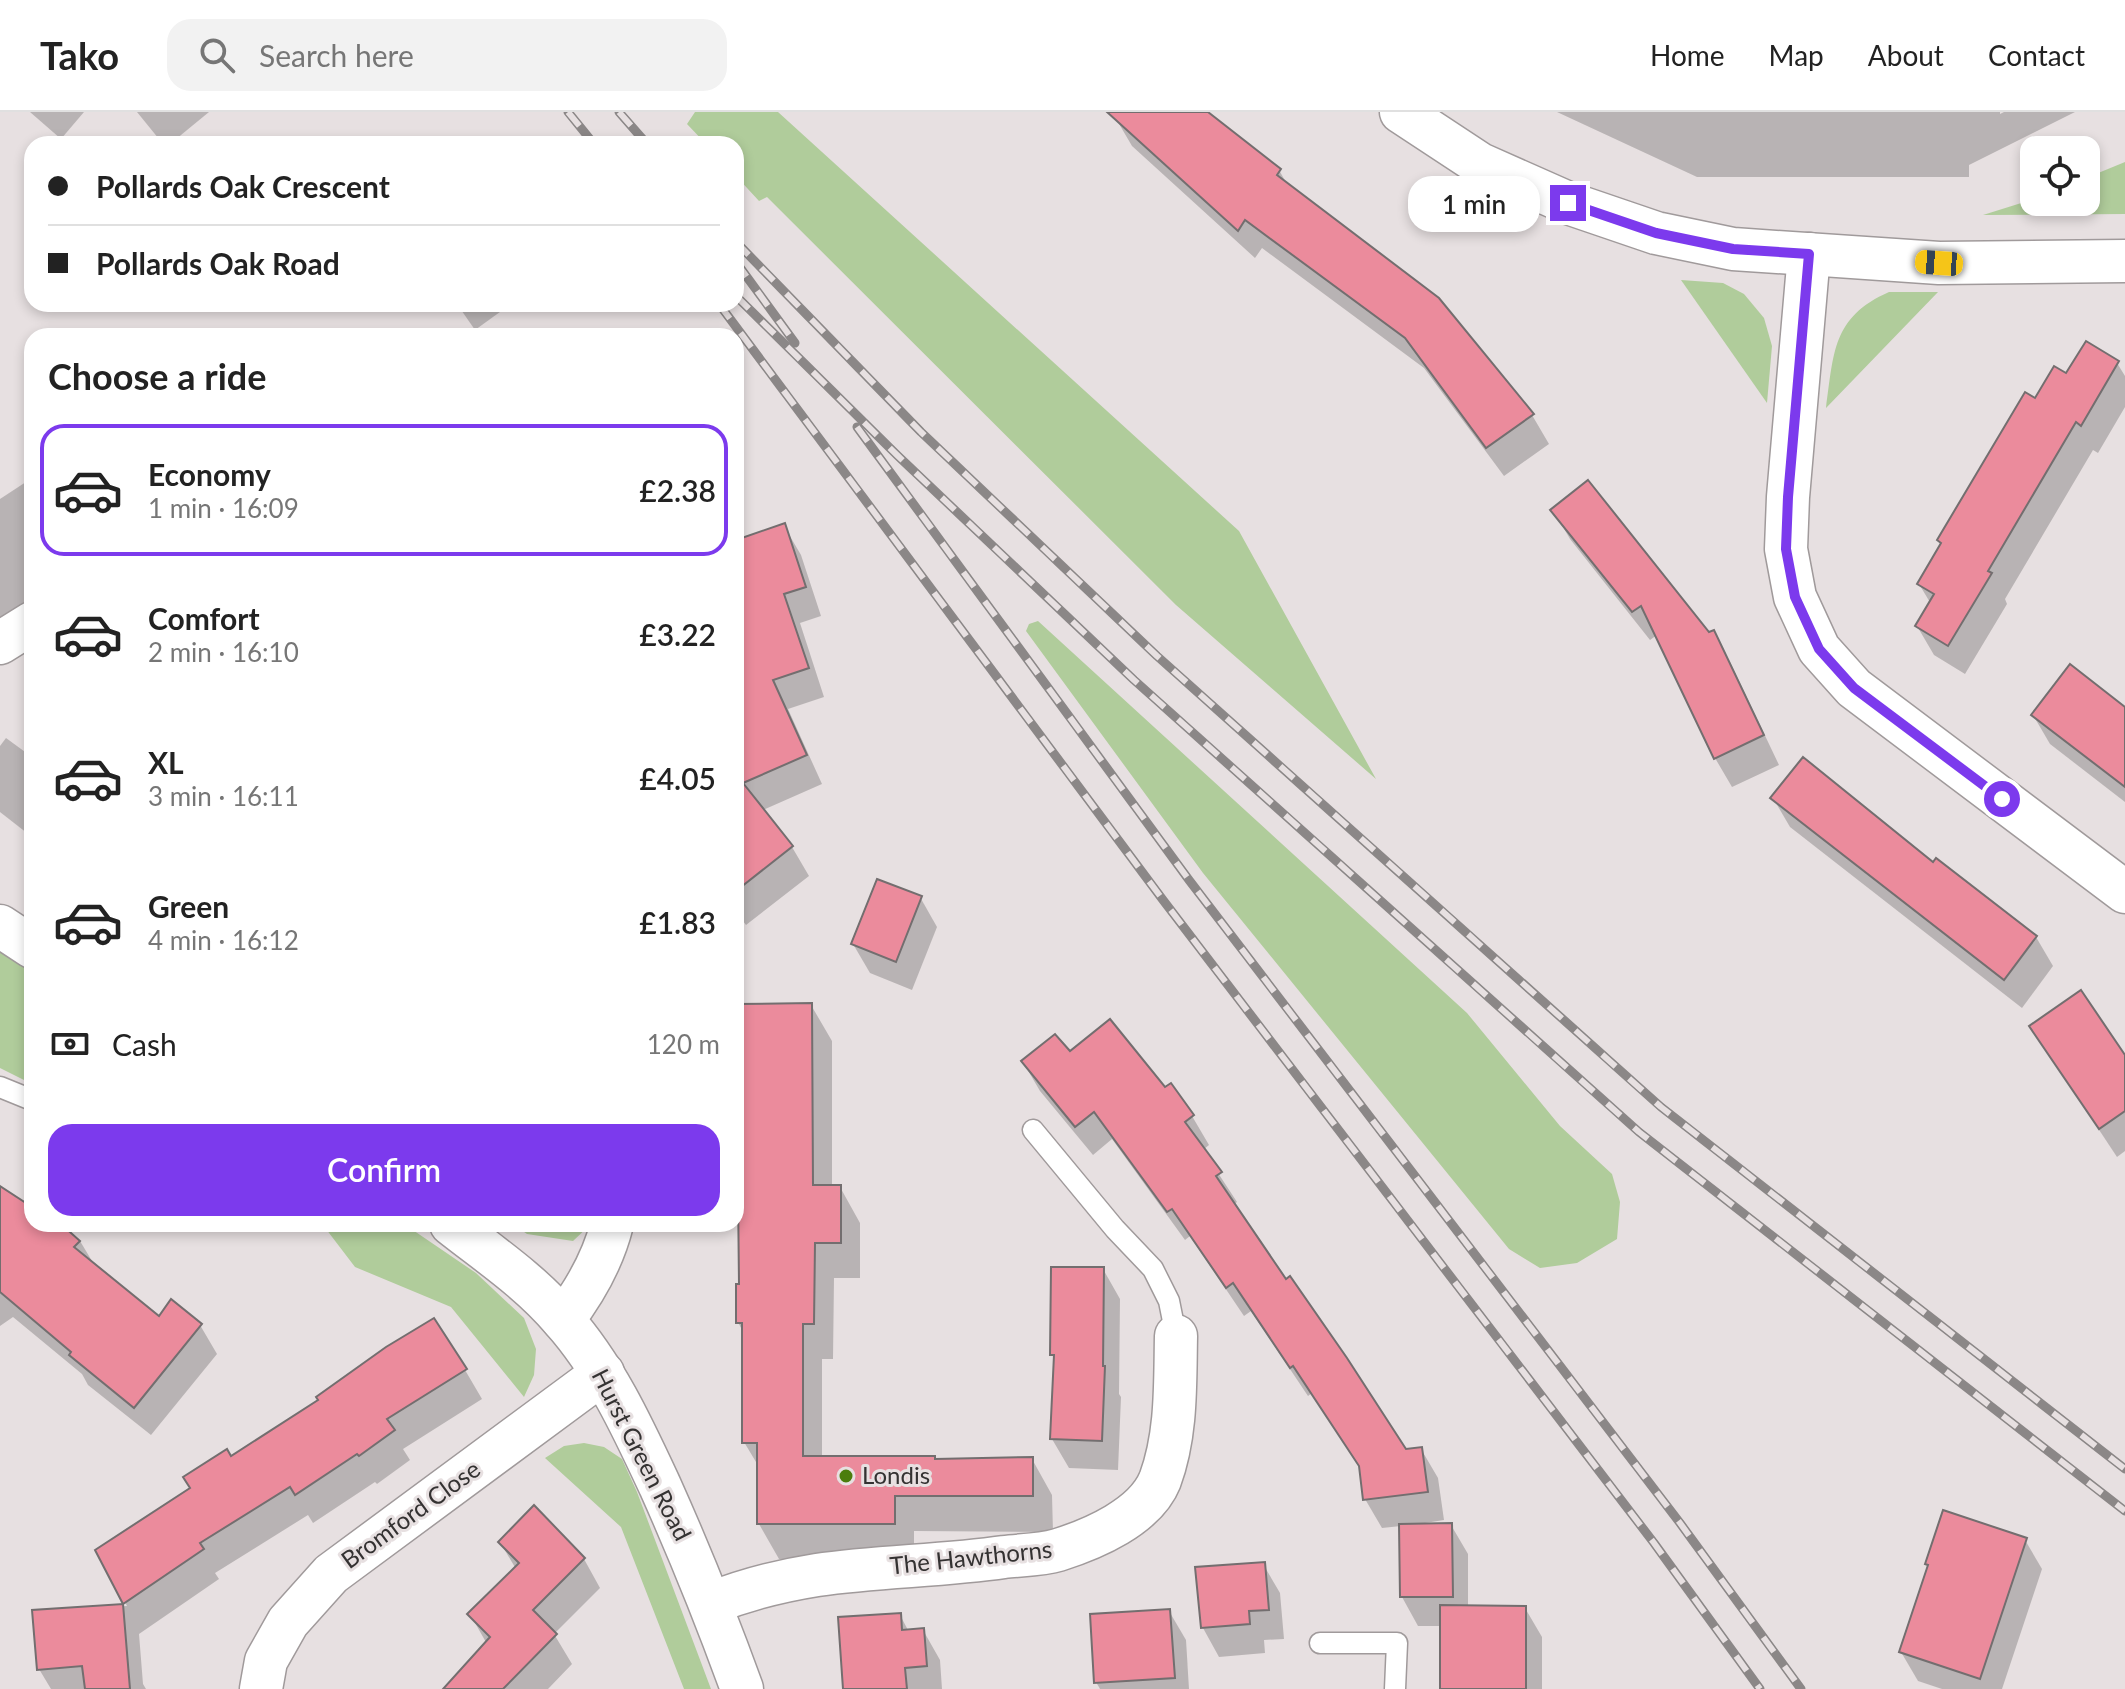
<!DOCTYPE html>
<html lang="en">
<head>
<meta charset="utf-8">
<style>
  body { margin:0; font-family:Lato,sans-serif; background:#f2f2f2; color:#222; height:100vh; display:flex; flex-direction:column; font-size:30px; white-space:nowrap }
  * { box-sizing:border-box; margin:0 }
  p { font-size:26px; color:#767676 }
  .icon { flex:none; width:44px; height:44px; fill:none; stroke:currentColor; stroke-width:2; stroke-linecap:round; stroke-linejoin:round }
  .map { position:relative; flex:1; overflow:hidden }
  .details { position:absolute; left:24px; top:216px; width:720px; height:904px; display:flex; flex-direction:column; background:#fff; border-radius:24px; box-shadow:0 4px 12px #0003 }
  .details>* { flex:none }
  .hud { position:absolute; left:24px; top:24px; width:720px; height:176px; border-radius:24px; box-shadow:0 4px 12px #0003; display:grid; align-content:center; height:176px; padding:0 24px; background:#fff }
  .controls { position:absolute; left:2020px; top:24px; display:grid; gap:16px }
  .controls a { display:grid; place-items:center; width:80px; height:80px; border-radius:16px; background:#fff; box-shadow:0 4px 12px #0003; font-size:40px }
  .end { position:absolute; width:36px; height:36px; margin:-18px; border:10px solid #7c3aed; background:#fff; box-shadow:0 0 0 4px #fff }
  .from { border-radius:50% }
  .bubble { position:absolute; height:56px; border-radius:24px; background:#fff; box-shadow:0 4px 12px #0003; font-size:26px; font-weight:600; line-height:56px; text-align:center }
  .car { position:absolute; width:24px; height:48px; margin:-24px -12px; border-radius:10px; box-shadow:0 0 6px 2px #0007; background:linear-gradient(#f5c518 24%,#345 0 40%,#f5c518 0 76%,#345 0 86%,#f5c518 0) }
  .hud b { display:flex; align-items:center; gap:28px; height:76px; font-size:30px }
  .hud b+b { border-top:2px solid #e0e0e0 }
  .hud i { width:20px; height:20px; background:#222 }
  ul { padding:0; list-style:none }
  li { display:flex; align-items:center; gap:24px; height:132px; margin:0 16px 12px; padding:0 8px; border:4px solid transparent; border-radius:24px }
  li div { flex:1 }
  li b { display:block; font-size:30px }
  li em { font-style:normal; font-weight:600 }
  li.current { border-color:#7c3aed }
  li>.icon { width:72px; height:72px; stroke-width:1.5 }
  h2 { padding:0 24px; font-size:36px; line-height:96px }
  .pay { display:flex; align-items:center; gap:20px; height:88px; padding:0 24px; font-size:30px }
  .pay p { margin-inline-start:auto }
  .action { display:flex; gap:16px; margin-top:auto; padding:16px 24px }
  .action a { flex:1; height:92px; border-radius:24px; background:#7c3aed; color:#fff; font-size:32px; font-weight:600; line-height:92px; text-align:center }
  header { display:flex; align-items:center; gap:48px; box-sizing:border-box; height:112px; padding:0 40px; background:#fff; border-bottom:2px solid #e0e0e0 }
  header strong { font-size:38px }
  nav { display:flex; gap:44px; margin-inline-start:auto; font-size:28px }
  .search { width:560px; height:72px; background:#f2f2f2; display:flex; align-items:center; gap:20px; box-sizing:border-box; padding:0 28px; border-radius:24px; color:#767676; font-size:30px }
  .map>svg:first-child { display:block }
</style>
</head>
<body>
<header>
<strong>Tako</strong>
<div class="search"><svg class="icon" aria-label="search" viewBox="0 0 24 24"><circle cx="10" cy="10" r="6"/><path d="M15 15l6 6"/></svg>Search here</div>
<nav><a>Home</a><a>Map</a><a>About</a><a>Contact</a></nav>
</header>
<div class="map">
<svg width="2125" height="1577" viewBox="0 0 2125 1577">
  <rect width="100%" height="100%" fill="#e7e0e1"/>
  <g fill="#b0cc9b">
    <path d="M695 0H778L1239 419 1376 667 1176 493 767 85 759 89 736 64V32H706L687 12Z"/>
    <path d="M2125 50V102L1983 103 2034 87V90H2086V66Z"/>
    <path d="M1681 168 1723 171 1744 182 1764 206 1772 234 1767 291Z"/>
    <path d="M1889 180H1938L1826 296C1834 241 1832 205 1889 180Z"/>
    <path d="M1038 509 1467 901 1560 1014 1612 1062 1620 1090 1617 1127 1577 1151 1540 1156 1509 1137 1203 761 1026 519 1029 512Z"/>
    <path d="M0 840 32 859V972L0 956Z"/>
    <path d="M319 1112H404L476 1161 524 1206 536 1237 534 1263 524 1285 451 1195 355 1155 326 1117Z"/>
    <path d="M513 1112H591L573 1129 527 1122Z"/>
    <path d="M584 1331 604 1335 622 1347 637 1380 711 1577H684L621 1415 545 1346 564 1334Z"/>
  </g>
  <g fill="#0003">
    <path d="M30 0H84L61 27Z"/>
    <path d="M137 0H209L170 32H163Z"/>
    <path d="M1120 0H1205L1279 58 1288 74 1438 187 1532 303 1549 332 1504 364 1424 256 1262 136 1255 146 1132 34 1115 5Z"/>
    <path d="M1557 0H2000V2L2004 0H2075L1969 53V65H1697Z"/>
    <path d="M457 192H511L475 218Z"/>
    <path d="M2117 251 2125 264V295L2098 341 2093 338 2005 487 2007 492 1965 562 1934 543 1917 514 1931 492 1919 472 1942 434 1939 429 2036 289 2067 264Z"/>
    <path d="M32 366V488L0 509V387Z"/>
    <path d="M1553 398 1709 523 1713 521 1730 550 1779 653 1732 675 1715 646 1657 523 1650 528 1570 427Z"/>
    <path d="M784 414 801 443 821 504 800 511 824 585 788 597 822 672 763 698 792 735 809 764 746 813 736 800V430Z"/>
    <path d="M2125 597V690L2050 632 2033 603Z"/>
    <path d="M6 626 32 645V725L0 700V634Z"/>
    <path d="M1773 686 1933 753 2036 825 2053 854 2022 896 1790 715Z"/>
    <path d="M920 785 937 815 912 878 870 861 853 832Z"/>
    <path d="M811 893 832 929V1075H840L860 1111V1166H834L833 1247H822V1346L935 1349 1032 1347 1052 1383 1053 1420 914 1419V1447H779L759 1412V1355L744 1330V1222L738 1210 741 1174Z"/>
    <path d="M2031 915 2125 946V1039L2117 1045Z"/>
    <path d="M1070 942 1165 978 1192 1004 1209 1033 1203 1038 1237 1090 1233 1093 1405 1339 1421 1337 1438 1366 1444 1408 1425 1411V1414L1451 1413 1468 1442V1495L1525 1496 1542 1525V1577H1442V1514H1418L1402 1485 1401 1414 1382 1416 1365 1387 1361 1358 1312 1281 1308 1284 1251 1199 1244 1204 1190 1124 1185 1128 1112 1027 1093 1043 1040 979 1023 950Z"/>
    <path d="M0 1085 32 1097V1112H55L80 1129 95 1154 159 1206 200 1213 217 1242 151 1323 88 1273 82 1262 13 1205 0 1214Z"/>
    <path d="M1103 1157 1120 1187 1119 1282 1121 1285 1118 1358 1069 1356 1052 1327 1056 1249 1052 1242Z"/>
    <path d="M465 1258 482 1287 403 1337 410 1348 377 1372 375 1370 313 1411 308 1403 215 1461 219 1467 139 1522 143 1572 146 1577H51L39 1557 34 1500 127 1494 98 1439 192 1377 231 1347Z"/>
    <path d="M2025 1428 2042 1457 2002 1577H1942L1918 1569 1901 1540Z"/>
    <path d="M500 1430 584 1447 600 1476 554 1522 572 1552 548 1577H446L487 1532 470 1502 516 1457Z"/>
    <path d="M1263 1452 1280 1481 1284 1527 1264 1528 1265 1541 1219 1545 1203 1516Z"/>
    <path d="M1169 1499 1186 1528 1189 1577H1100L1096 1570Z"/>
    <path d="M900 1503 909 1520 923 1518 940 1548 942 1577H845Z"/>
  </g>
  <g fill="#eb8b9c" stroke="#736e6f" stroke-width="2">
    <path d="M1107 0H1208L1281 57 1277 63 1439 186 1534 302 1486 336 1405 226 1245 108 1238 119Z"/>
    <path d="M2086 229 2119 249 2081 314 2076 310 1988 459 1992 461 1948 534 1915 514 1934 482 1917 472 1941 431 1937 428 2025 280 2035 286 2054 254 2066 261Z"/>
    <path d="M1588 368 1709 520 1714 518 1764 623 1714 647 1641 494 1632 500 1550 398Z"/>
    <path d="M785 411 806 475 784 482 809 556 773 568 807 643 743 671 793 734 736 779V428Z"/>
    <path d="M2070 552 2125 595V675L2031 603Z"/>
    <path d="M1803 645 1933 750 1936 746 2037 824 2004 868 1770 686Z"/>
    <path d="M877 767 922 784 896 850 851 832Z"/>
    <path d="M2081 878 2125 943V999L2099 1017 2029 914Z"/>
    <path d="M812 891 813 1073H841V1131H815L814 1212H803V1344H935V1347L1033 1345V1384H895V1412H757V1331H742V1211H736V1172H739L736 892Z"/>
    <path d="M1110 907 1165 975 1171 971 1194 1003 1185 1010 1222 1060 1216 1064 1286 1167 1290 1164 1347 1246 1406 1337 1422 1335 1428 1380 1363 1388 1359 1354 1293 1254 1290 1256 1233 1171 1226 1176 1172 1097 1167 1100 1094 1000 1075 1015 1021 949 1055 922 1070 939Z"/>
    <path d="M0 1074 32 1095V1112H61L80 1129 74 1135 159 1204 171 1187 202 1212 134 1296 69 1243 71 1240 0 1180Z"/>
    <path d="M1051 1155H1104L1103 1254H1105L1102 1329 1050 1327 1054 1243H1050Z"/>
    <path d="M434 1206 467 1257 387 1307 395 1318 359 1344 357 1342 295 1383 290 1375 200 1431 204 1437 123 1492 95 1438 190 1376 183 1365 227 1337 231 1344 318 1288 316 1285 386 1235Z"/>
    <path d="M534 1393 585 1446 533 1498 557 1522 503 1577H443L490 1525 467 1502 519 1451 498 1430Z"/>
    <path d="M1943 1398 2027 1426 1980 1567 1899 1540 1928 1453 1925 1452Z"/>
    <path d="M1452 1411 1453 1485H1400L1399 1412Z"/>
    <path d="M1265 1450 1269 1498 1249 1499 1250 1512 1201 1516 1195 1455Z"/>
    <path d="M123 1492 130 1577H85L82 1554 37 1558 32 1498Z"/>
    <path d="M1440 1493 1526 1494V1577H1440Z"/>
    <path d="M1170 1497 1175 1566 1094 1571 1090 1502Z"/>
    <path d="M901 1501 902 1518 924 1516 927 1554 905 1556 907 1577H843L838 1505Z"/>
  </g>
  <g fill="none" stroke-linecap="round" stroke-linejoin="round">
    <defs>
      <g id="service">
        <path d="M0 975 32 988"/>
        <path d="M1033 1018 1115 1117 1153 1157 1169 1189 1176 1224"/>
        <path d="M1320 1531H1397L1395 1577"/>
      </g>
      <g id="minor">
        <path d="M1401 0 1480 52 1568 91 1656 121 1733 137 1939 151 2125 149"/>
        <path d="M1809 142 1788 385 1786 437 1795 485 1819 537 1854 576 2125 780"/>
        <path d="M0 531 32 511"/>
        <path d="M0 814 32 835"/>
        <path d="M451 1112C489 1142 531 1170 562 1207 605 1255 633 1316 660 1374 690 1441 717 1508 742 1577"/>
        <path d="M563 1208C586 1178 603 1148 612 1112"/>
        <path d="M712 1491C747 1477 779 1469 817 1463 879 1454 942 1454 1004 1445 1021 1443 1041 1443 1058 1438 1093 1427 1145 1405 1160 1368 1177 1322 1175 1272 1176 1224"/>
        <path d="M261 1577 266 1549 288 1510 331 1462 603 1261"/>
      </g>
    </defs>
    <use href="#service" stroke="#a09a9b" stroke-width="23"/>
    <use href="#minor" stroke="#a09a9b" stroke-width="45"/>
    <use href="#service" stroke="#fff" stroke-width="20"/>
    <use href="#minor" stroke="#fff" stroke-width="42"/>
    <defs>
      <g id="rail">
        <path d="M568 0 594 32"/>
        <path d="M619 0 647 32"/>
        <path d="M736 130 921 320 1157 544 1661 995 2125 1357"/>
        <path d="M736 150 795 231"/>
        <path d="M736 184 898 344 1134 568 1639 1020 2125 1399"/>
        <path d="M719 192 1163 788 1654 1431 1760 1577"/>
        <path d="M857 315 1189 768 1680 1411 1801 1577"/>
      </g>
    </defs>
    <use href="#rail" stroke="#8b8787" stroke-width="9"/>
    <use href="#rail" stroke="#e7e0e1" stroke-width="6" stroke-dasharray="18" stroke-linecap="butt"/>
  </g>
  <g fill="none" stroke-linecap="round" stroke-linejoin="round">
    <path stroke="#7c3aed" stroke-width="10" d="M1568 91 1656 121 1733 137 1809 142 1788 385 1786 437 1795 485 1819 537 1854 576 2002 687"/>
  </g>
  <circle fill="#4b7d0d" stroke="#e7e0e1" stroke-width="3" cx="846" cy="1364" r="8"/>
  <g text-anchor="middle" stroke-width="6" stroke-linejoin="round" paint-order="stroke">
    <g font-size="24" fill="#343232" stroke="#e7e0e1">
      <text transform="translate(641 1343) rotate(63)" y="8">Hurst Green Road</text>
      <text transform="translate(411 1403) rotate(-36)" y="8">Bromford Close</text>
      <text transform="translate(971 1446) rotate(-6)" y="8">The Hawthorns</text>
    </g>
    <g font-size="24" fill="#343232" stroke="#e7e0e1" text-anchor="start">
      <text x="862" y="1372">Londis</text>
    </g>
  </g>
</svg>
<div class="controls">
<a><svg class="icon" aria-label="locate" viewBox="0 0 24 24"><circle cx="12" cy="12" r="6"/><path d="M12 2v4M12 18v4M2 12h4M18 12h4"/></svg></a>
</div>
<i class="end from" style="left:2002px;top:687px"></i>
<i class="end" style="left:1568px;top:91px"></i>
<div class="bubble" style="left:1408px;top:64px;width:132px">1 min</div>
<i class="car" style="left:1939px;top:151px;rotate:274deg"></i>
<div class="hud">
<b><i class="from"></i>Pollards Oak Crescent</b>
<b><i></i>Pollards Oak Road</b>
</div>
<section class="details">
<h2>Choose a ride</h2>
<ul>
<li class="current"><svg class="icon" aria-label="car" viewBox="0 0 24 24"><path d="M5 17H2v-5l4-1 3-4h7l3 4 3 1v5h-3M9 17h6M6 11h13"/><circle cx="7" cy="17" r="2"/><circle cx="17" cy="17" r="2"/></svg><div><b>Economy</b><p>1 min · 16:09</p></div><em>£2.38</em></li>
<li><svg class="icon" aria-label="car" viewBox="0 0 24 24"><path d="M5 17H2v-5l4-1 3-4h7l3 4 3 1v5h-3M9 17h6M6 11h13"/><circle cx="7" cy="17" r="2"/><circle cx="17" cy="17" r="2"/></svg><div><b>Comfort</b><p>2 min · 16:10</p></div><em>£3.22</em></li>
<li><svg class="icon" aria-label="car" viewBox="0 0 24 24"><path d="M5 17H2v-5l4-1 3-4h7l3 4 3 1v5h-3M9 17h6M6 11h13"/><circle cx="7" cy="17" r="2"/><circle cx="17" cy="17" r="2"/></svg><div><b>XL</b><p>3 min · 16:11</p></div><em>£4.05</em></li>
<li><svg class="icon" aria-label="car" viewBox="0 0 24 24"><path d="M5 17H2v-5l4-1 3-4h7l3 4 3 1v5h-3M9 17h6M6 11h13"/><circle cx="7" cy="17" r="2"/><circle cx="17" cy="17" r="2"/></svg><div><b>Green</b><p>4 min · 16:12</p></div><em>£1.83</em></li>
</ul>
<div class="pay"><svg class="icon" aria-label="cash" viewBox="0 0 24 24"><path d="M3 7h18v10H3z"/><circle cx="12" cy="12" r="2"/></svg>Cash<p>120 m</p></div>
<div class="action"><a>Confirm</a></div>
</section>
</div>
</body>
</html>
